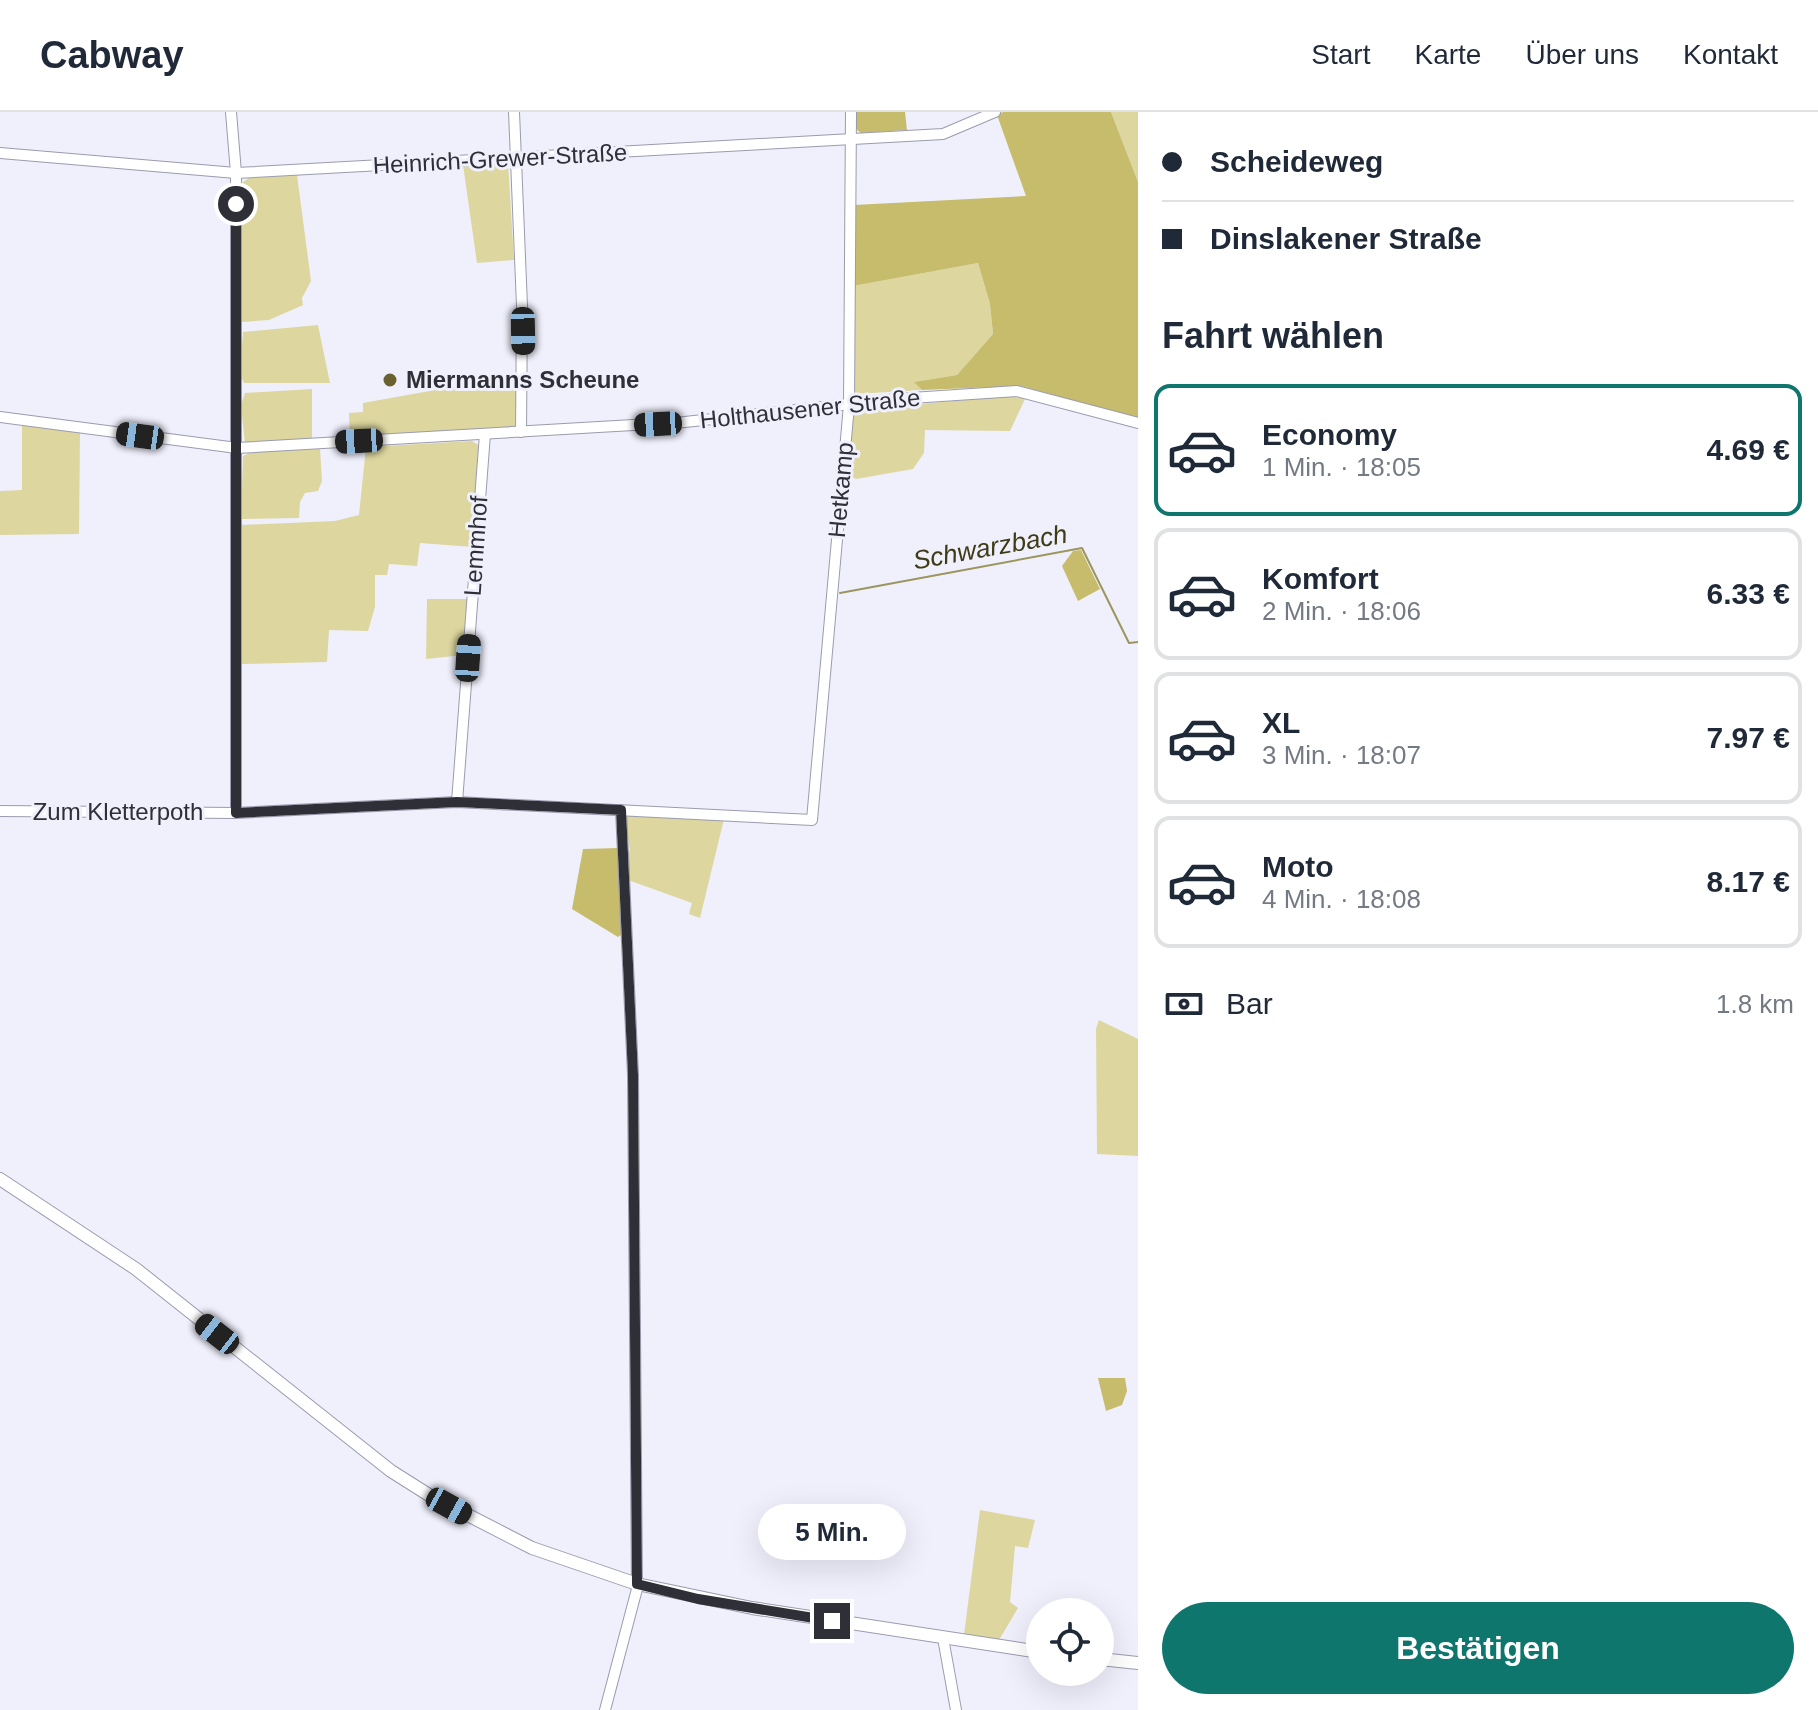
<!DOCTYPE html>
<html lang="de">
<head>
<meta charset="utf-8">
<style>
  body { margin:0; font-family:Arial,sans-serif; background:#f2f2f3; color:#1f2937; height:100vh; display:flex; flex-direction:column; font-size:30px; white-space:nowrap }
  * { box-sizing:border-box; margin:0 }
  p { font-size:26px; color:#747a83 }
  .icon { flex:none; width:44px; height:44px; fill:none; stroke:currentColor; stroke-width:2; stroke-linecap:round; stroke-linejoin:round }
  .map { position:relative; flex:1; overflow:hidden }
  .drawer { display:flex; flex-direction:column; background:#fff; width:680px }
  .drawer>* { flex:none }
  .top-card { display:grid; align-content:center; height:176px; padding:0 24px; background:#fff }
  .tools { position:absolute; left:1026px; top:1486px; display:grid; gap:16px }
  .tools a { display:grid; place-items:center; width:88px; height:88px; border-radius:50%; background:#fff; box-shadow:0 8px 32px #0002; font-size:40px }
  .end { position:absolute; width:36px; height:36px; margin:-18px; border:10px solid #2f3037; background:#fff; box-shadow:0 0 0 4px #fff }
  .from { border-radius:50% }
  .bubble { position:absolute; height:56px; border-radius:28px; background:#fff; box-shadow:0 8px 32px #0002; font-size:26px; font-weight:700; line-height:56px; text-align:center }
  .car { position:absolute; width:24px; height:48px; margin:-24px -12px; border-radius:10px; box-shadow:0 0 6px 2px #0007; background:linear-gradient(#222 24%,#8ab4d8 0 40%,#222 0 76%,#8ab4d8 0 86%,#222 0) }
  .top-card b { display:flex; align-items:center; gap:28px; height:76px; font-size:30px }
  .top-card b+b { border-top:2px solid #e0e1e3 }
  .top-card i { width:20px; height:20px; background:#1f2937 }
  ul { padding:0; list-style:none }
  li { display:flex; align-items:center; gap:24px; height:132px; margin:0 16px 12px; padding:0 8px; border:4px solid #e0e1e3; border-radius:16px }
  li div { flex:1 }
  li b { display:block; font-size:30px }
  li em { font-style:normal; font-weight:700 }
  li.selected { border-color:#0f766e }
  li>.icon { width:72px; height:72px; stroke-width:1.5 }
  h2 { padding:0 24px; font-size:36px; line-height:96px }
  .pay { display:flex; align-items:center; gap:20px; height:88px; padding:0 24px; font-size:30px }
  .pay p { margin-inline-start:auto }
  .button { display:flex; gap:16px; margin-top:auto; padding:16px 24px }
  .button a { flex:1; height:92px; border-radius:48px; background:#0f766e; color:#fff; font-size:32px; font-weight:700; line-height:92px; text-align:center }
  header { display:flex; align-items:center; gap:48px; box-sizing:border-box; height:112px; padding:0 40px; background:#fff; border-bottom:2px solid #e0e1e3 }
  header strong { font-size:38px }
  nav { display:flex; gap:44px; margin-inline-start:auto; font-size:28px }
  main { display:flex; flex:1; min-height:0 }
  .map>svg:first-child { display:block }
</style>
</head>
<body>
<header>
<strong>Cabway</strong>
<nav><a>Start</a><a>Karte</a><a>Über uns</a><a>Kontakt</a></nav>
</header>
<main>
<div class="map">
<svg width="1138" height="1598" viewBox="0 0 1138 1598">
  <rect width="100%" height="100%" fill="#eff0fc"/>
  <g fill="#ddd69f">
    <path d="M1111 0H1138V70Z"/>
    <path d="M508 51 514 148 477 151 463 53Z"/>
    <path d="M297 63 311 169 302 186 303 193 269 208 242 210 240 72 249 66Z"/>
    <path d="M978 151 990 192 993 222 957 263 915 270 922 278 855 282 853 174Z"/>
    <path d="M318 213 330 271H244L240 262 243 220Z"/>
    <path d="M519 263 515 315 350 327 349 301 363 300V291Z"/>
    <path d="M312 277V329L245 332 241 293 245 281Z"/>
    <path d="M1010 284 1025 287 1010 319 925 318 924 341 913 357 856 367 849 363 852 298Z"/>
    <path d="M22 312 80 321 79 422 0 423V379L22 378Z"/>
    <path d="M472 329 480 334 473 435 420 431 417 454 389 452 387 463H375V495L368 519 329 518 327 550 241 552V413L335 409 359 403 366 335Z"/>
    <path d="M320 337 322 369 318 379 305 381 300 390 299 406 241 407 243 344 252 340Z"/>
    <path d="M427 487H469L463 543 426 547Z"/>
    <path d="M629 702 724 707 700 806 689 802 692 791 628 768 627 740 630 739 625 706Z"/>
    <path d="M1099 908 1138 927V1044L1097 1042 1096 917Z"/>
    <path d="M980 1398 1035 1408 1028 1436 1015 1434 1010 1490 1018 1496 999 1528 964 1523Z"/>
  </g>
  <g fill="#c6bc6b">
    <path d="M856 0H905L907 18 861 21 856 17Z"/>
    <path d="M1003 0H1111L1138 70V306L1021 274 922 278 914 270 957 263 993 222 990 192 978 151 853 174 854 93 1026 84 997 3Z"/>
    <path d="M1081 438 1100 477 1078 489 1062 454 1073 439Z"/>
    <path d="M618 736 622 822 618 825 572 797 583 737Z"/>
    <path d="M1098 1266H1125L1127 1279 1122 1293 1106 1299Z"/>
  </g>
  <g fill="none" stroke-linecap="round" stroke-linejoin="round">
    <path stroke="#9c955e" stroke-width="2" d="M840 481 1082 436 1129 531 1138 530"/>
    <defs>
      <g id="minor">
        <path d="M231 0 236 61V701"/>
        <path d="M514 0 522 194 521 320"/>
        <path d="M0 41 236 61 943 22 995 0"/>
        <path d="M0 305 237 336 685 310 896 287 1017 279 1138 311"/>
        <path d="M457 690 485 322"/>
        <path d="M0 699 236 701 457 690 812 708 849 293 851 0"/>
        <path d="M943 1526 956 1598"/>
        <path d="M605 1598 637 1477 633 963 621 698"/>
      </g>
      <g id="major">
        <path d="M0 1067 136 1157 391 1359 429 1383 532 1436 637 1472 752 1496 1040 1540"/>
        <path d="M1100 1547 1138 1551"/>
      </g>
    </defs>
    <use href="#minor" stroke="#9a9bae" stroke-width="12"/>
    <use href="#major" stroke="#9a9bae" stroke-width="14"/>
    <use href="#minor" stroke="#fff" stroke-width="10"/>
    <use href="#major" stroke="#fff" stroke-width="12"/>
  </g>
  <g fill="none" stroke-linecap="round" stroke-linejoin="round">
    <path stroke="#2f3037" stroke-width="10" d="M236 92V701L457 690 621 698 633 963 637 1472 698 1487 832 1509"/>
  </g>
  <circle fill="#69622f" stroke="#eff0fc" stroke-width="3" cx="390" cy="268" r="8"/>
  <g text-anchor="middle" stroke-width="6" stroke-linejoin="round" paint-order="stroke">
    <g font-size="24" fill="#2f3037" stroke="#eff0fc">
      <text transform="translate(500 47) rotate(-3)" y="8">Heinrich-Grewer-Straße</text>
      <text transform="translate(810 297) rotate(-6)" y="8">Holthausener Straße</text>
      <text transform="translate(841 378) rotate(-85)" y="8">Hetkamp</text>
      <text transform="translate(476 434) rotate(-86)" y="8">Lemmhof</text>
      <text x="118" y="708">Zum Kletterpoth</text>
    </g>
    <g font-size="24" font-weight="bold" fill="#2f3037" stroke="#eff0fc" text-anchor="start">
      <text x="406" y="276">Miermanns Scheune</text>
    </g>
    <g font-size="26" font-style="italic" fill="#3f3b17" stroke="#eff0fc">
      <text transform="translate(990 435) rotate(-10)" y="9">Schwarzbach</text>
    </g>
  </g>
</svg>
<div class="tools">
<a><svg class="icon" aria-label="locate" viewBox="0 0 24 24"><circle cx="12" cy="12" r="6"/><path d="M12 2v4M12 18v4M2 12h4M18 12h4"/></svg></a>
</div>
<i class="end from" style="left:236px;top:92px"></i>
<i class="end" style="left:832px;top:1509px"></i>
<div class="bubble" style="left:758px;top:1392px;width:148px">5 Min.</div>
<i class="car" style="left:523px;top:219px;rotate:179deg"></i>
<i class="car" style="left:658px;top:312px;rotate:267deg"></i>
<i class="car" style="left:140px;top:324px;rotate:278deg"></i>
<i class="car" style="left:359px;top:329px;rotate:267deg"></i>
<i class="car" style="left:468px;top:546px;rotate:4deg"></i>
<i class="car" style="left:217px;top:1222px;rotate:308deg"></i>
<i class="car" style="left:449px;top:1394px;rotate:119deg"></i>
</div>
<section class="drawer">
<div class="top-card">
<b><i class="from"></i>Scheideweg</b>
<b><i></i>Dinslakener Straße</b>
</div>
<h2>Fahrt wählen</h2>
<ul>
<li class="selected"><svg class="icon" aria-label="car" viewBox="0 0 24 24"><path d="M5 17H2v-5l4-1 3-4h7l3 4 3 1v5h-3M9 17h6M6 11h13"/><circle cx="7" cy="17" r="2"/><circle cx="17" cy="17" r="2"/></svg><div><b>Economy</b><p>1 Min. · 18:05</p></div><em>4.69 €</em></li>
<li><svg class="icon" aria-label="car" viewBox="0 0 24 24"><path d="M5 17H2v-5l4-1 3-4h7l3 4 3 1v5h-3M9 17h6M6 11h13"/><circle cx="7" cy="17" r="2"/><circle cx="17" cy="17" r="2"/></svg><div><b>Komfort</b><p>2 Min. · 18:06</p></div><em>6.33 €</em></li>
<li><svg class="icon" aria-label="car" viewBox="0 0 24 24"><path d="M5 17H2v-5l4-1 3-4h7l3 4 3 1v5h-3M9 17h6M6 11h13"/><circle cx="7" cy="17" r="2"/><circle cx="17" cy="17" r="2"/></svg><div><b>XL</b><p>3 Min. · 18:07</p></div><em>7.97 €</em></li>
<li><svg class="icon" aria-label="car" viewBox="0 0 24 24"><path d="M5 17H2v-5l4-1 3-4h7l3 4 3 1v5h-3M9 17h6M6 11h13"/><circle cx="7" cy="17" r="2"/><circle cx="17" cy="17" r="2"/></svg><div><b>Moto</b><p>4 Min. · 18:08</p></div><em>8.17 €</em></li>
</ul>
<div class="pay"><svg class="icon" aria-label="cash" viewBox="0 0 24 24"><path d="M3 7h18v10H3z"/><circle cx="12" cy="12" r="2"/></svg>Bar<p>1.8 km</p></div>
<div class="button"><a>Bestätigen</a></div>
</section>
</main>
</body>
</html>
